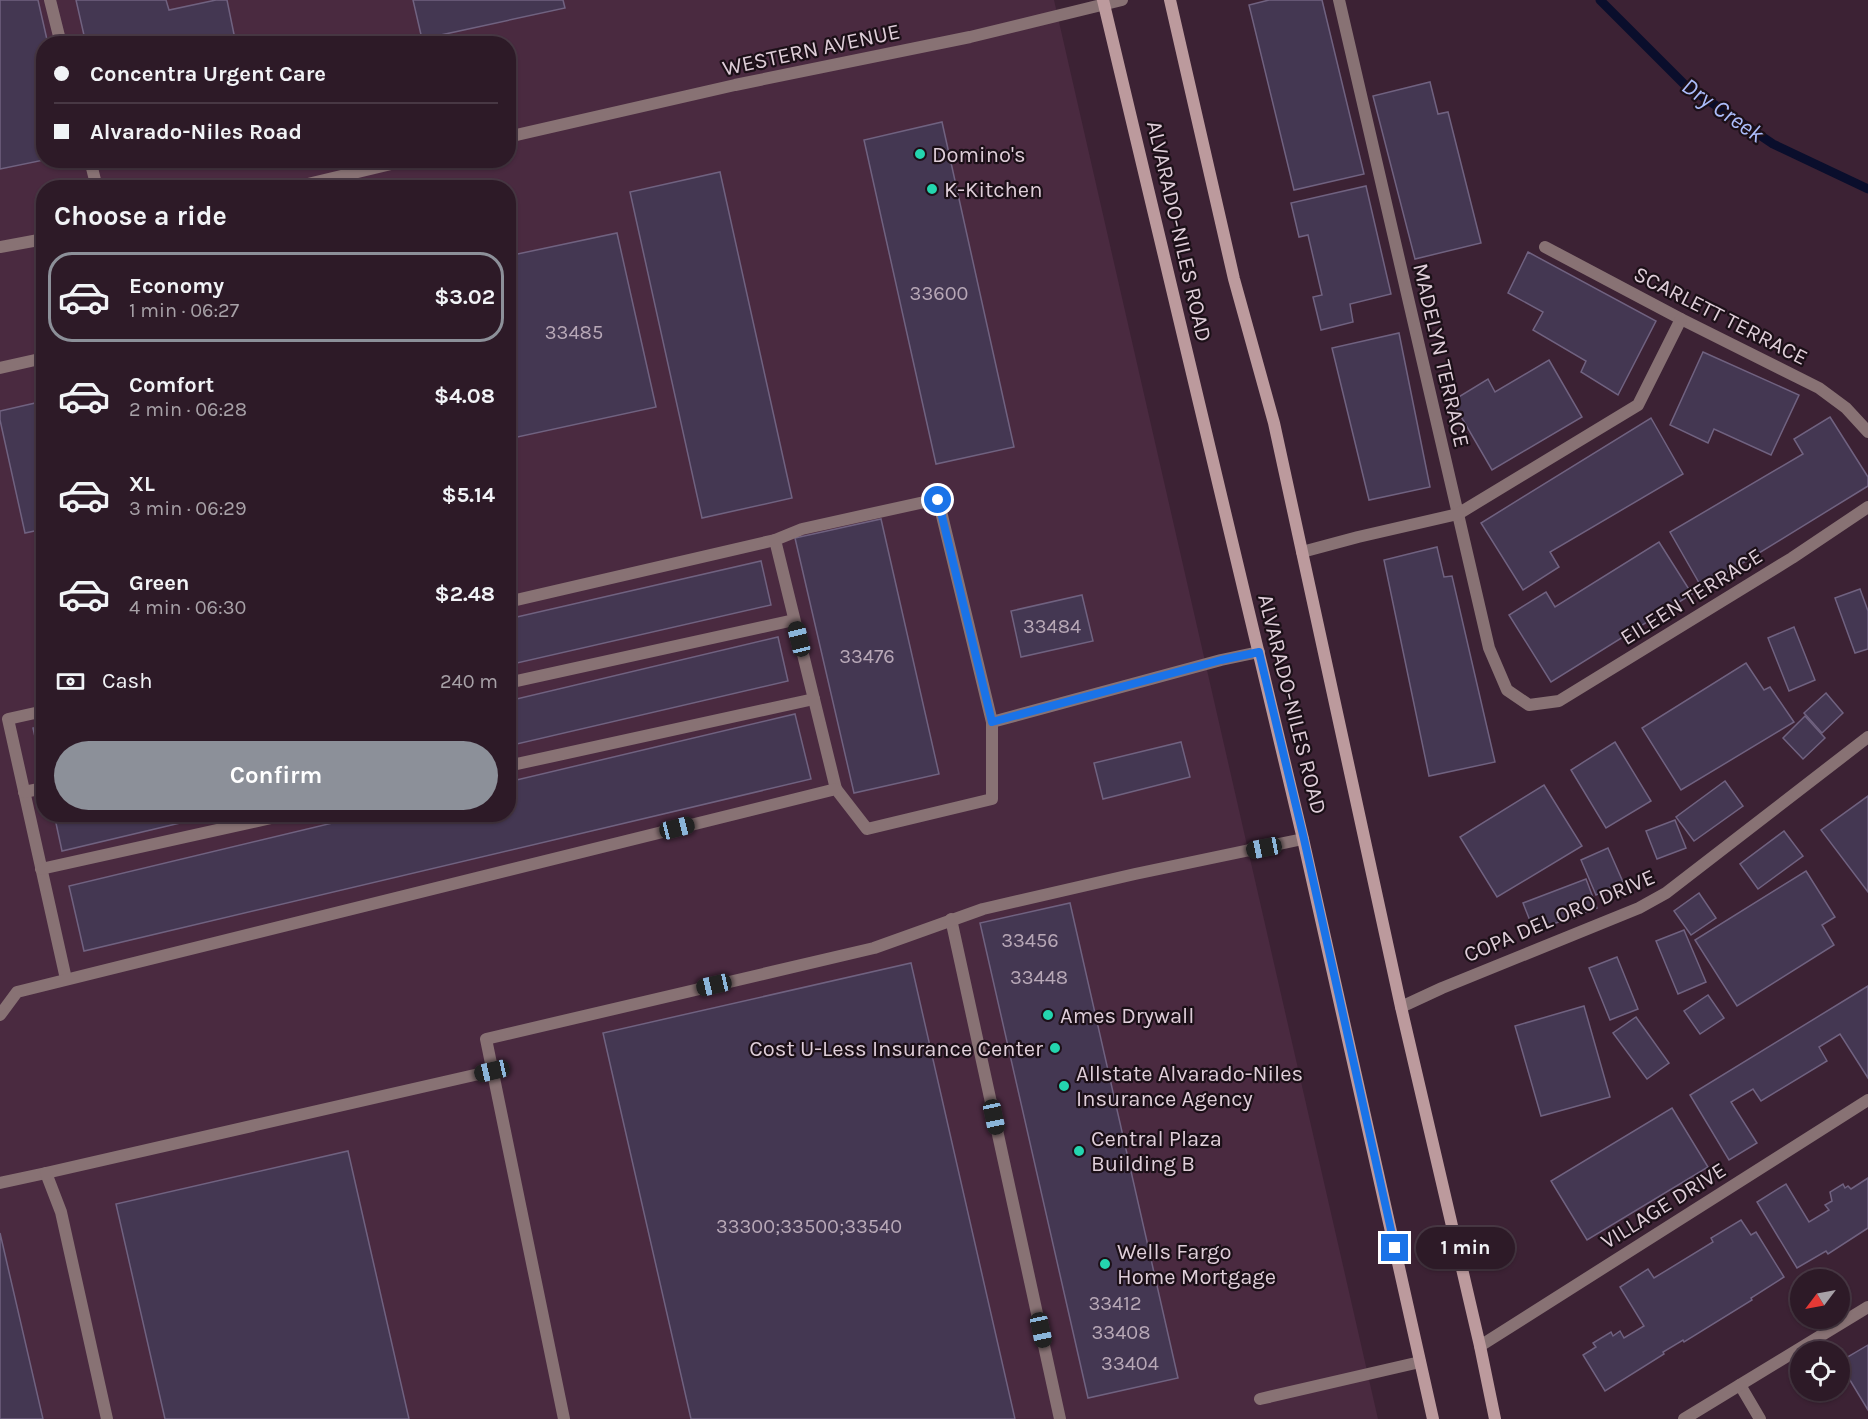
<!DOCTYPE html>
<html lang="en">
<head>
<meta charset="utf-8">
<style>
  body { margin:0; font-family:Karla,sans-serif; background:#392733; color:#f1f3f6; height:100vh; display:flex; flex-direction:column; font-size:22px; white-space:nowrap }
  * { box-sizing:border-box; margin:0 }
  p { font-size:20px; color:#a7a1a7 }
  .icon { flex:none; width:33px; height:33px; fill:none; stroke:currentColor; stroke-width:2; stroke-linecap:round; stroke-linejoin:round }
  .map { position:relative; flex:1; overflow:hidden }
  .sheet { position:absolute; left:36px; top:180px; width:480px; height:642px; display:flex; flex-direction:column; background:#2d1a27; border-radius:24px; box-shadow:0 2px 4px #0004,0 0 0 2px #483844 }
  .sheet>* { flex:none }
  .top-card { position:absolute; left:36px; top:36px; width:480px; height:132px; border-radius:24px; box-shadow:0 2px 4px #0004,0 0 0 2px #483844; display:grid; align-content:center; height:132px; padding:0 18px; background:#2d1a27 }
  .needle { width:39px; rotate:238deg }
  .controls { position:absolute; left:1790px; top:1269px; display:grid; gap:12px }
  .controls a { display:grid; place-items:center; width:60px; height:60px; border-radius:50%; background:#2d1a27; box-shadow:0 2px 4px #0004,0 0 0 2px #483844; font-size:30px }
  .end { position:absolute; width:27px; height:27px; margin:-14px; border:8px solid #1a73e8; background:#fff; box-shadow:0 0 0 3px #fff }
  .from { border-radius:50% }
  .bubble { position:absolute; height:42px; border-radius:21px; background:#2d1a27; box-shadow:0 2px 4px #0004,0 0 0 2px #483844; font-size:20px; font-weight:700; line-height:42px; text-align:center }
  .car { position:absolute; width:18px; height:36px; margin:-18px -9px; border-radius:8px; box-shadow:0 0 4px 2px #0007; background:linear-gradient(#222 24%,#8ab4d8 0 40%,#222 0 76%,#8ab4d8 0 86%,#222 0) }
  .top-card b { display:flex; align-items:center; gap:21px; height:57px; font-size:22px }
  .top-card b+b { border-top:2px solid #483844 }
  .top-card i { width:15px; height:15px; background:#f1f3f6 }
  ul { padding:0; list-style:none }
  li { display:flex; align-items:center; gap:18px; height:90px; margin:0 12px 9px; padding:0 6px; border:3px solid transparent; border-radius:24px }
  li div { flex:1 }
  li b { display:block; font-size:22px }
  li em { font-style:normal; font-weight:700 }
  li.current { border-color:#8c9099 }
  li>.icon { width:54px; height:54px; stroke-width:1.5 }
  h2 { padding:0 18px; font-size:27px; line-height:72px }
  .pay { display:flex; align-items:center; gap:15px; height:66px; padding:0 18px; font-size:22px }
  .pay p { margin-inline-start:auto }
  .action { display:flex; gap:12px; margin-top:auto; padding:12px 18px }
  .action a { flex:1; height:69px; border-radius:36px; background:#8c9099; color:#fff; font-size:24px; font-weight:700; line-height:69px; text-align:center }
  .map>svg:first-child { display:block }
</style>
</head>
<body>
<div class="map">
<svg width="1868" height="1419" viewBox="0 0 1868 1419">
  <rect width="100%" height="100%" fill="#3c2234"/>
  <path fill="#4a2a40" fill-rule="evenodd" d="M0 0H1054L1378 1419H0ZM44 44H508V160H44ZM44 188H508V814H44Z"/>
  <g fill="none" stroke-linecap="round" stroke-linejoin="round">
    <path stroke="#0a0e2c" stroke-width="9" d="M1600 0 1684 84 1773 144 1868 189"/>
  </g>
  <g fill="#443752" stroke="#706280" stroke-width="1.5">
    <path d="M0 0H38L48 44H44V160L0 169Z"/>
    <path d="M76 0H166L169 10 216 0H227L236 44H86Z"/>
    <path d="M413 0H563L565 8 422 39Z"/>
    <path d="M1269 0H1322L1364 174 1294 190 1249 5Z"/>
    <path d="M1430 82 1438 114 1448 112 1481 243 1415 259 1373 96Z"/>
    <path d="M942 122 1014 447 936 464 864 140Z"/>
    <path d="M720 172 792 498 702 518 630 192Z"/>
    <path d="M1366 186 1391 294 1350 304 1353 322 1321 330 1313 297 1322 295 1308 235 1299 237 1291 203Z"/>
    <path d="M617 233 656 407 508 439V256Z"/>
    <path d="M1528 252 1656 321 1618 395 1581 372 1586 361 1533 330 1543 312 1508 293Z"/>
    <path d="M1399 333 1430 487 1369 500 1332 348Z"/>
    <path d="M1703 352 1799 395 1771 455 1714 429 1708 443 1670 425Z"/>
    <path d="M1549 360 1582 417 1492 470 1452 401 1488 379 1495 392Z"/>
    <path d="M44 401V529L25 533 0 420V411Z"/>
    <path d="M1830 417 1868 477V486L1702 588 1670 532 1803 454 1794 439Z"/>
    <path d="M1651 418 1683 474 1550 552 1559 567 1523 590 1481 523Z"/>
    <path d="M881 519 939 774 854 793 795 538Z"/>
    <path d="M1659 542 1692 594 1551 682 1509 615 1546 592 1555 607Z"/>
    <path d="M1437 547 1444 577 1452 576 1495 762 1429 776 1384 560Z"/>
    <path d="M761 561 771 605 508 665V619Z"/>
    <path d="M1860 589 1868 611V649L1855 653 1835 598Z"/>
    <path d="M1082 595 1093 641 1021 657 1011 611Z"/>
    <path d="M1794 627 1815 680 1789 691 1768 638Z"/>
    <path d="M778 637 788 681 508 746V701Z"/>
    <path d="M1746 663 1764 690 1770 687 1794 722 1681 790 1642 728Z"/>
    <path d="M1826 693 1843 713 1822 733 1804 713Z"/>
    <path d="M795 714 811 779 84 951 69 886 370 814H508V782Z"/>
    <path d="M1805 716 1825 738 1803 759 1783 738Z"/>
    <path d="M44 726V772H43L33 728Z"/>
    <path d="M1181 742 1190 777 1103 799 1094 763Z"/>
    <path d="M1615 742 1651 801 1606 828 1571 770Z"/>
    <path d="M1725 781 1743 806 1694 841 1676 817Z"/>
    <path d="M1544 785 1582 846 1497 897 1460 837Z"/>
    <path d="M1868 796V892L1821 830Z"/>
    <path d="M54 814H218L62 851Z"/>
    <path d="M1675 820 1686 848 1657 859 1646 831Z"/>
    <path d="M1784 831 1803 856 1758 889 1740 864Z"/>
    <path d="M1608 848 1623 882 1596 895 1581 860Z"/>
    <path d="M1806 871 1835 917 1822 925 1834 945 1737 1006 1695 940Z"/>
    <path d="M1586 879 1597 908 1534 931 1523 903Z"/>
    <path d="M1699 893 1716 918 1691 935 1674 911Z"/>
    <path d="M1070 903 1178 1378 1088 1398 980 923Z"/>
    <path d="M1684 930 1706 982 1678 994 1656 941Z"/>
    <path d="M1617 957 1638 1009 1610 1020 1589 968Z"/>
    <path d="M911 963 1015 1419H691L603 1033Z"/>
    <path d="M1868 986V1078L1840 1034 1819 1047 1827 1061 1761 1101 1753 1089 1731 1102 1757 1143 1729 1160 1690 1095Z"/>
    <path d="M1708 995 1724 1018 1700 1034 1684 1011Z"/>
    <path d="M1584 1006 1610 1097 1541 1116 1515 1026Z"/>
    <path d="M1636 1017 1669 1063 1647 1079 1613 1033Z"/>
    <path d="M1672 1108 1708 1167 1587 1240 1551 1181Z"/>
    <path d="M348 1151 409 1419H165L116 1204Z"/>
    <path d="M1868 1178V1228L1828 1254 1826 1251 1797 1268 1757 1202 1786 1184 1809 1222 1829 1210 1825 1205 1832 1201 1830 1192 1843 1184 1845 1188 1848 1186 1851 1189Z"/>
    <path d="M1741 1220 1751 1235 1756 1232 1784 1277 1751 1298 1752 1300 1684 1342 1683 1340 1663 1352 1664 1354 1605 1391 1583 1355 1596 1347 1593 1343 1611 1332 1613 1336 1620 1331 1624 1338 1644 1326 1620 1287 1648 1269 1654 1278 1713 1242 1711 1238Z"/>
    <path d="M0 1233 43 1419H0Z"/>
    <path d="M1868 1345V1410L1839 1362Z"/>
  </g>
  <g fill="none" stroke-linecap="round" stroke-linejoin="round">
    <g stroke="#887274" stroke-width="12">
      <path d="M50 0 61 44"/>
      <path d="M90 160 97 188"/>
      <path d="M0 368 44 358"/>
      <path d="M508 602 775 540"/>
      <path d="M508 683 794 620"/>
      <path d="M44 711 8 719 66 979"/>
      <path d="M508 766 814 699"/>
      <path d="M836 789 775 540 802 529 938 499 992 722 1221 660 1259 652"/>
      <path d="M24 792 44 788"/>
      <path d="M41 869 289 814"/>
      <path d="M951 919 1060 1419"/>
      <path d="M0 1015 17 992 836 789 867 829 992 799V722"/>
      <path d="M0 1183 46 1173"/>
      <path d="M1740 1385 1760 1419"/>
      <path d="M1260 1399 1420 1362"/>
      <path d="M107 1419 61 1212 46 1173 492 1071"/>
      <path d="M564 1419 486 1039 874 948 983 909 1135 874 1303 839"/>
      <path d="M1684 1419 1868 1307"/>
    </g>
    <g stroke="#887274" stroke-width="12">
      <path d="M1339 0 1489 648 1507 690 1529 705 1559 701 1792 558 1868 507"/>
      <path d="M508 137 735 85 970 37 1122 0"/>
      <path d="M291 188 408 160"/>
      <path d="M0 247 44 239"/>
      <path d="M1545 247 1681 319 1819 388 1846 408 1868 432"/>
      <path d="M1302 552 1358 537 1458 514 1638 405 1681 319"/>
      <path d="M1401 1007 1442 988 1639 908 1666 893 1868 737"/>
      <path d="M1480 1346 1868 1100"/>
    </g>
    <g stroke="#bc9a9d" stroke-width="12">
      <path d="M1103 0 1303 839 1433 1419"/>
      <path d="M1170 0 1234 279 1274 423 1401 1007 1480 1346 1495 1419"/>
    </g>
  </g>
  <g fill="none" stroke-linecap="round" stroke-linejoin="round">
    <path stroke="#1a73e8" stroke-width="8" d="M938 500 992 722 1221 660 1259 652 1304 839 1395 1248"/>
  </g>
  <g fill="#24d5af" stroke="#1c1018" stroke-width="2">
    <circle cx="920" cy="154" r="6"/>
    <circle cx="932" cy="189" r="6"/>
    <circle cx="1048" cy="1015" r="6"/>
    <circle cx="1055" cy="1048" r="6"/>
    <circle cx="1064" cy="1086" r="6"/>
    <circle cx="1079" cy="1151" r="6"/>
    <circle cx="1105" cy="1264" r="6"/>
  </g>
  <g text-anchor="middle" stroke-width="4.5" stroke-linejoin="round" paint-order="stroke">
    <g font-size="20" fill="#b8a8b7">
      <text x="939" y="300">33600</text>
      <text x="574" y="339">33485</text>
      <text x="1052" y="633">33484</text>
      <text x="867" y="663">33476</text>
      <text x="1030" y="947">33456</text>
      <text x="1039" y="984">33448</text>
      <text x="809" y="1233">33300;33500;33540</text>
      <text x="1115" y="1310">33412</text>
      <text x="1121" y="1339">33408</text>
      <text x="1130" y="1370">33404</text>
    </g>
    <g font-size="22" fill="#dfced9" stroke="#1c1018">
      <text transform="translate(811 49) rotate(-12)" y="8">WESTERN AVENUE</text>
      <text transform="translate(1180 231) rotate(77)" y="8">ALVARADO-NILES ROAD</text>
      <text transform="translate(1721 315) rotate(27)" y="8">SCARLETT TERRACE</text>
      <text transform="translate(1442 355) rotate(77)" y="8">MADELYN TERRACE</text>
      <text transform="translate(1691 596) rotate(-32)" y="8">EILEEN TERRACE</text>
      <text transform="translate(1293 704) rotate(76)" y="8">ALVARADO-NILES ROAD</text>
      <text transform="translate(1559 915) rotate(-23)" y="8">COPA DEL ORO DRIVE</text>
      <text transform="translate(1663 1205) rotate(-32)" y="8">VILLAGE DRIVE</text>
    </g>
    <g font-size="22" fill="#dfced9" stroke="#1c1018" text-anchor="start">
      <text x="932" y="162">Domino's</text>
      <text x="944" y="197">K-Kitchen</text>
      <text x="1060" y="1023">Ames Drywall</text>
      <text x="1043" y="1056" text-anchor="end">Cost U-Less Insurance Center</text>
      <text x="1076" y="1081">Allstate Alvarado-Niles<tspan x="1076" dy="25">Insurance Agency</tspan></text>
      <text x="1091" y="1146">Central Plaza<tspan x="1091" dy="25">Building B</tspan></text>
      <text x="1117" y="1259">Wells Fargo<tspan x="1117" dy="25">Home Mortgage</tspan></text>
    </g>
    <g font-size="24" font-style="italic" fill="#acbdfb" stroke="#1c1018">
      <text transform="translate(1723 110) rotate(35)" y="8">Dry Creek</text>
    </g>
  </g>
</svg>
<div class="controls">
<a><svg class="needle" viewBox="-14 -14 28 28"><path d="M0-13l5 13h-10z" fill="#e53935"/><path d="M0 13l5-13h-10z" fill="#a7a1a7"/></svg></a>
<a><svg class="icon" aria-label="locate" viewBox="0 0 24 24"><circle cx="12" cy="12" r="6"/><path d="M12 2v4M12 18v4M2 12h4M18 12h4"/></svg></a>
</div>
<i class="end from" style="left:938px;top:500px"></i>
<i class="end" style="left:1395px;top:1248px"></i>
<div class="bubble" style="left:1416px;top:1227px;width:99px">1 min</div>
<i class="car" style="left:799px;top:639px;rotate:346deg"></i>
<i class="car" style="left:677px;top:828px;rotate:76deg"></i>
<i class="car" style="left:1264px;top:848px;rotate:259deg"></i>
<i class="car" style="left:714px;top:985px;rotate:257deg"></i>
<i class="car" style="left:492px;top:1071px;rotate:257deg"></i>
<i class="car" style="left:994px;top:1117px;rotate:168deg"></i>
<i class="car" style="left:1041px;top:1330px;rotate:168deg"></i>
<div class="top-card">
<b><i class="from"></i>Concentra Urgent Care</b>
<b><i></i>Alvarado-Niles Road</b>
</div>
<section class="sheet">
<h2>Choose a ride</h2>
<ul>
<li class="current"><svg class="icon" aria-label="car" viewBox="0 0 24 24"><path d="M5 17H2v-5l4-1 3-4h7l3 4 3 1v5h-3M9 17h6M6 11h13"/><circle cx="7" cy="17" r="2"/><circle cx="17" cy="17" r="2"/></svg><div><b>Economy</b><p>1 min · 06:27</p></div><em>$3.02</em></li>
<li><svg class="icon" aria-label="car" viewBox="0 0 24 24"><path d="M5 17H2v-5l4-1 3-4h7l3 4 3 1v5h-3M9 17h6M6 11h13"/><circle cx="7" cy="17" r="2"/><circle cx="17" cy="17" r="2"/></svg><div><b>Comfort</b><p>2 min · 06:28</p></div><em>$4.08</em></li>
<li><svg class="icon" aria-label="car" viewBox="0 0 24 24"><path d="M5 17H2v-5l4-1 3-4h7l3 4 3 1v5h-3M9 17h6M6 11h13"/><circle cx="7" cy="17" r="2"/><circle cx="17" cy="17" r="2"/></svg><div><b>XL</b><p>3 min · 06:29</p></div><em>$5.14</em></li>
<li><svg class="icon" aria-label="car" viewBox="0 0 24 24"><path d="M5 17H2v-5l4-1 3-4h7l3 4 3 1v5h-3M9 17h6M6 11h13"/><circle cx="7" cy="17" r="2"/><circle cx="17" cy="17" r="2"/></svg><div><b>Green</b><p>4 min · 06:30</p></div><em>$2.48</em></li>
</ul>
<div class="pay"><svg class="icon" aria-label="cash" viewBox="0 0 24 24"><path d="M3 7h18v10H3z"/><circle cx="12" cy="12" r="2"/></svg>Cash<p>240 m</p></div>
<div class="action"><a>Confirm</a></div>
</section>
</div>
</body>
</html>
